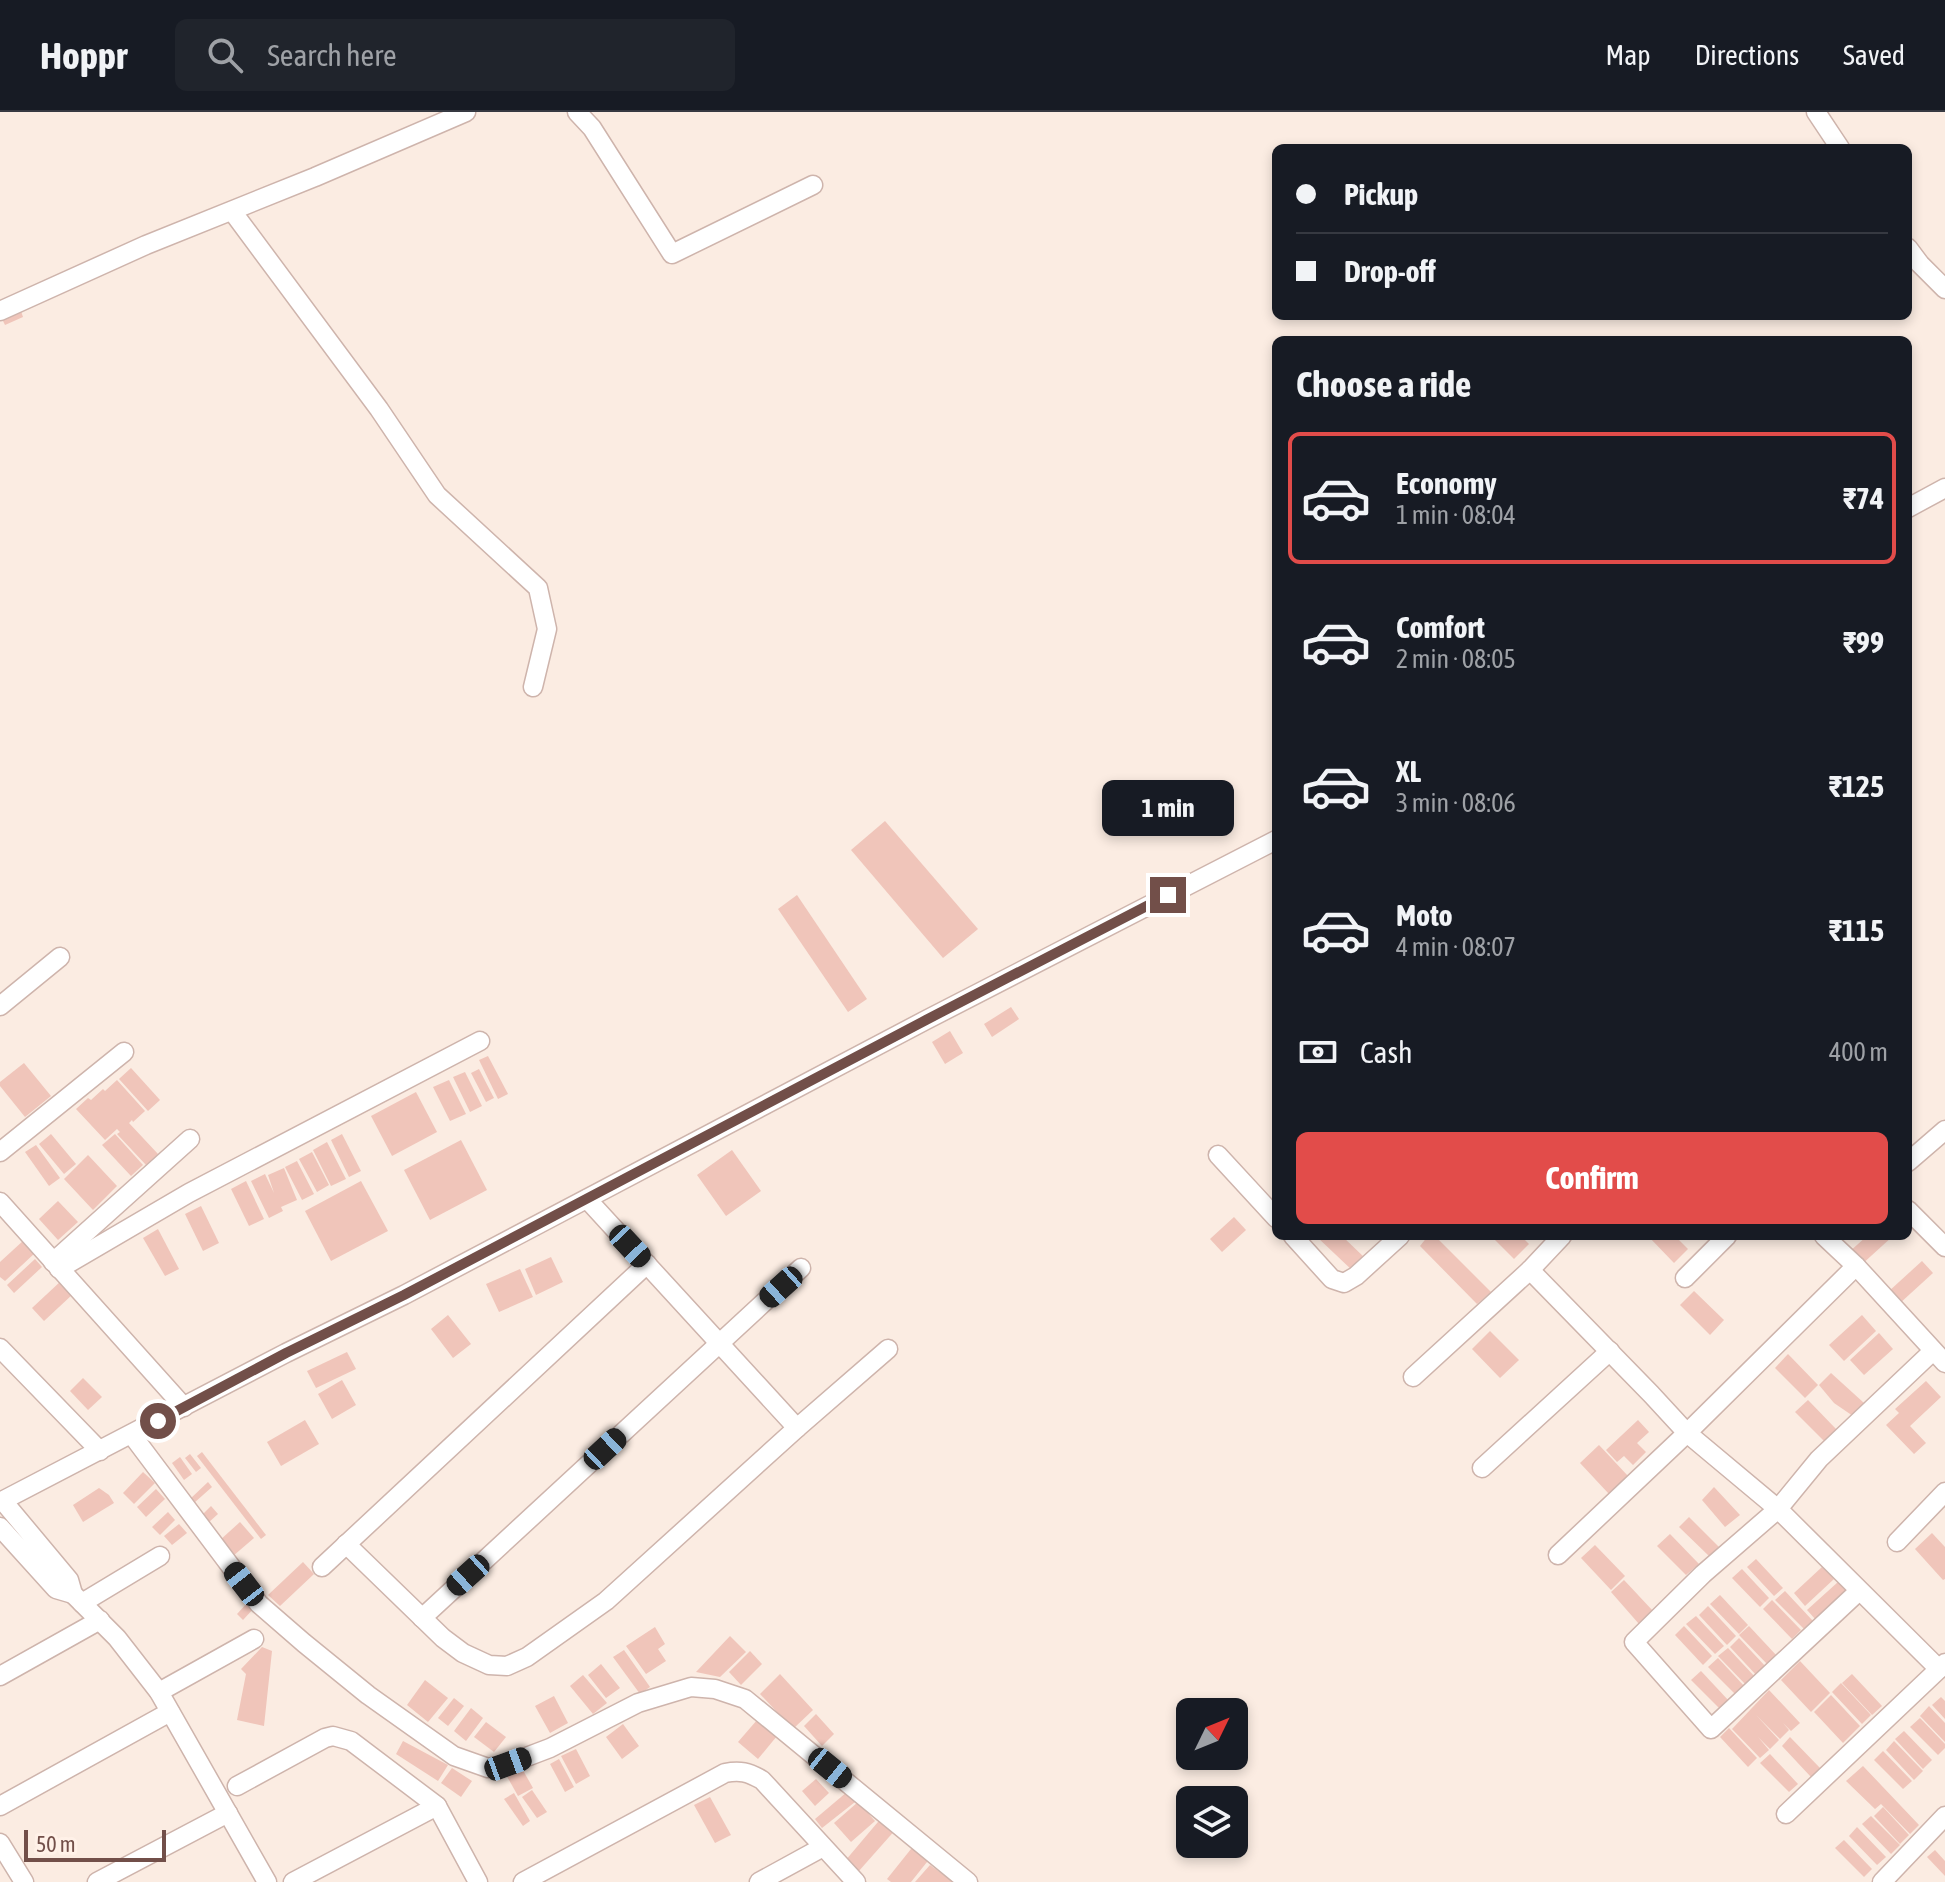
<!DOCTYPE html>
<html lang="en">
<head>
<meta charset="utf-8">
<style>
  body { margin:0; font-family:"Asap Condensed",sans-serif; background:#20242c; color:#f1f3f6; height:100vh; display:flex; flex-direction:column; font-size:30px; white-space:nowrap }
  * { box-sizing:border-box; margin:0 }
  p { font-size:26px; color:#9ea1a6 }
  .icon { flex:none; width:44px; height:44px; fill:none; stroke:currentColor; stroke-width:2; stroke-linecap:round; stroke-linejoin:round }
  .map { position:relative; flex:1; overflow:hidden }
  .drawer { position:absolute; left:1272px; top:224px; width:640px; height:904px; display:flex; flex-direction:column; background:#171b24; border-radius:12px; box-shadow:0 4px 12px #0003 }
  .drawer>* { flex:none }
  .guide { position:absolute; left:1272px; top:32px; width:640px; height:176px; border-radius:12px; box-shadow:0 4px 12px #0003; display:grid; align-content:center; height:176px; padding:0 24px; background:#171b24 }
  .needle { width:52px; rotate:47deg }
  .tools { position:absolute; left:1176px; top:1586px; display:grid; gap:16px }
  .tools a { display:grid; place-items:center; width:72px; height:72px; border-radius:12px; background:#171b24; box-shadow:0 4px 12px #0003; font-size:40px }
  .scale { position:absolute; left:24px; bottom:20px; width:142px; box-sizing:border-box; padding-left:8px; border:4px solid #724f49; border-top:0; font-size:22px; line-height:28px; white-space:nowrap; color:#724f49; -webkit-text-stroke:6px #fff1e8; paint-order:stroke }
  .end { position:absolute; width:36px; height:36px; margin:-18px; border:10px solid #724f49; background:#fff; box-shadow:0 0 0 4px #fff }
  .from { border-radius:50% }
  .bubble { position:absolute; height:56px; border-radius:12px; background:#171b24; box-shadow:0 4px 12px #0003; font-size:26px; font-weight:700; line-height:56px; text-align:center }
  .car { position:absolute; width:24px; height:48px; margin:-24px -12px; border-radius:10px; box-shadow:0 0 6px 2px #0007; background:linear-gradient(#222 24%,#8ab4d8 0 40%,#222 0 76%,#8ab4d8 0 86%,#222 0) }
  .guide b { display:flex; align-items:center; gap:28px; height:76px; font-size:30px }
  .guide b+b { border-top:2px solid #363941 }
  .guide i { width:20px; height:20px; background:#f1f3f6 }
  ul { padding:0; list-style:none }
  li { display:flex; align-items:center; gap:24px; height:132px; margin:0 16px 12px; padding:0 8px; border:4px solid transparent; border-radius:12px }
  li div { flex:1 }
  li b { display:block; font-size:30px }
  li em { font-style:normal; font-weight:700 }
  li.selected { border-color:#e24c4a }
  li>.icon { width:72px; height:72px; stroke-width:1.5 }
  h2 { padding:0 24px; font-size:36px; line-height:96px }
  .pay { display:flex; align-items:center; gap:20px; height:88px; padding:0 24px; font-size:30px }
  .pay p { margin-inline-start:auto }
  .action { display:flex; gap:16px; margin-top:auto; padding:16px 24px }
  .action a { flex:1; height:92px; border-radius:12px; background:#e24c4a; color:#fff; font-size:32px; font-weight:700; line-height:92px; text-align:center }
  header { display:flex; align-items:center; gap:48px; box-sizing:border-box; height:112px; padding:0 40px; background:#171b24; border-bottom:2px solid #363941 }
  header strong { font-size:38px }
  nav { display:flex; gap:44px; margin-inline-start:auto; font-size:28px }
  .search { width:560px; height:72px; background:#20242c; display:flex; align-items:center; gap:20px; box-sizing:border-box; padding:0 28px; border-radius:12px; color:#9ea1a6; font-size:30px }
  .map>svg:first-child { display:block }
</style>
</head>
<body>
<header>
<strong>Hoppr</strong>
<div class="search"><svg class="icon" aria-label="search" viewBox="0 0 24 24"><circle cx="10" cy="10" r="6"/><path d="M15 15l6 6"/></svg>Search here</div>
<nav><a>Map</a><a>Directions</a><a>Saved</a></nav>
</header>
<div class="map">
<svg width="1945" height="1770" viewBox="0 0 1945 1770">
  <rect width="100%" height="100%" fill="#fbece2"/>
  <g fill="#f0c5ba">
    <path d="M21 199 23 205 5 213 2 207Z"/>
    <path d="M885 709 978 817 943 846 851 738Z"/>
    <path d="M797 783 867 887 848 900 778 797Z"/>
    <path d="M1011 895 1019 907 992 925 984 912Z"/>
    <path d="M950 919 963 941 945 952 932 930Z"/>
    <path d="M488 944 508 982 498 987 479 948Z"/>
    <path d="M24 951 51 984 25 1005 0 974V970Z"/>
    <path d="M131 956 160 988 148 999 119 967Z"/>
    <path d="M479 957 494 986 486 990 471 961Z"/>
    <path d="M465 960 482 994 470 1000 453 965Z"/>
    <path d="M117 968 145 999 133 1010 132 1008 129 1011 158 1042 146 1053 117 1022 120 1020 117 1017 105 1028 76 997 88 986 91 988 103 977 105 979Z"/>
    <path d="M449 968 466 1002 450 1009 433 975Z"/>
    <path d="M416 980 437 1020 392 1044 371 1004Z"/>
    <path d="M51 1022 76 1052 64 1062 39 1032Z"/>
    <path d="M115 1022 143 1053 131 1064 102 1033Z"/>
    <path d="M342 1022 361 1059 349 1065 331 1028Z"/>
    <path d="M461 1028 487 1078 430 1108 404 1058Z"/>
    <path d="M327 1030 346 1067 331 1074 313 1038Z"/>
    <path d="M36 1033 60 1066 49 1074 25 1040Z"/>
    <path d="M732 1038 761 1079 726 1104 697 1063Z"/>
    <path d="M312 1040 329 1073 317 1080 299 1047Z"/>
    <path d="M88 1043 117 1074 93 1098 64 1067Z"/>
    <path d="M297 1049 314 1082 302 1088 285 1055Z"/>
    <path d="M284 1056 297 1088 281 1095 283 1099 269 1106 251 1069 265 1062 274 1081 268 1063Z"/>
    <path d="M246 1069 264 1107 249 1114 231 1077Z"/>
    <path d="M361 1069 388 1119 331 1149 305 1099Z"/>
    <path d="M58 1089 78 1110 58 1128 39 1107Z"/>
    <path d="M201 1094 219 1131 203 1139 185 1102Z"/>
    <path d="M1234 1105 1246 1118 1222 1140 1210 1127Z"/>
    <path d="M158 1117 179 1157 165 1164 143 1126Z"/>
    <path d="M1316 1124H1342L1366 1147 1354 1160Z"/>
    <path d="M1428 1124H1435L1491 1180 1477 1192 1420 1134Z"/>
    <path d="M1491 1124H1521L1529 1132 1514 1147Z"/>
    <path d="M1648 1124H1675L1688 1137 1674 1151Z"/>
    <path d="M1867 1124H1893L1860 1154 1848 1141Z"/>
    <path d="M24 1128 36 1140 5 1169 0 1165V1150Z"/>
    <path d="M551 1145 563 1170 536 1183 525 1157Z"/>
    <path d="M35 1147 42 1155 14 1181 7 1173Z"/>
    <path d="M1922 1149 1933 1161 1899 1192 1888 1180Z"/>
    <path d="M520 1157 533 1185 499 1200 486 1172Z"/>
    <path d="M61 1169 73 1182 44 1209 32 1196Z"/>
    <path d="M1694 1179 1724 1208 1710 1223 1680 1193Z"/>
    <path d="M448 1203 471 1232 453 1246 431 1217Z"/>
    <path d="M1862 1203 1876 1219 1844 1249 1829 1233Z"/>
    <path d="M1490 1219 1519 1248 1500 1266 1472 1237Z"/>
    <path d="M1879 1221 1893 1237 1864 1263 1850 1248Z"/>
    <path d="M347 1240 356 1257 316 1276 307 1259Z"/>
    <path d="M1788 1242 1818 1273 1805 1286 1775 1256Z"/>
    <path d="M1831 1261 1864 1291 1853 1304 1834 1291 1819 1273Z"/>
    <path d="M83 1266 102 1285 88 1298 70 1279Z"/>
    <path d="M342 1268 356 1293 332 1307 318 1282Z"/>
    <path d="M1926 1269 1941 1285 1910 1314 1926 1331 1914 1342 1886 1313 1899 1301 1895 1297Z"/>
    <path d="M1808 1288 1837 1318 1825 1330 1795 1300Z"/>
    <path d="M305 1308 319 1332 281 1354 267 1330Z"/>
    <path d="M1638 1308 1649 1320 1637 1331 1646 1340 1633 1353 1624 1344 1617 1350 1606 1338Z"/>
    <path d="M1599 1333 1628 1364 1609 1382 1580 1351Z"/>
    <path d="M202 1340 266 1423 261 1427 197 1344Z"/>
    <path d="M190 1342 201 1356 196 1360 185 1346Z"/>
    <path d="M180 1345 192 1362 184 1368 172 1351Z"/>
    <path d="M143 1360 155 1371 134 1392 123 1381Z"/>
    <path d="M208 1370 212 1375 194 1391 190 1387Z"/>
    <path d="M1714 1375 1740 1403 1725 1415 1702 1388Z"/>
    <path d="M99 1376 109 1383 114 1391 83 1410 73 1393Z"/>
    <path d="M156 1377 165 1387 146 1405 137 1395Z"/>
    <path d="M211 1394 218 1402 208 1411 201 1404Z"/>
    <path d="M168 1400 175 1408 160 1423 152 1415Z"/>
    <path d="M1689 1405 1719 1435 1709 1444 1679 1415Z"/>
    <path d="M240 1410 254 1426 233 1444 219 1429Z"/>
    <path d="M179 1412 187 1421 172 1433 164 1424Z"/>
    <path d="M1932 1421 1945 1435V1467L1943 1468 1915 1437Z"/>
    <path d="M1670 1422 1699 1452 1686 1463 1657 1434Z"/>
    <path d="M1595 1433 1625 1464 1611 1478 1581 1446Z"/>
    <path d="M1756 1447 1783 1476 1774 1484 1747 1455Z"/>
    <path d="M303 1450 314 1462 280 1494 268 1483Z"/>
    <path d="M1822 1455 1834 1467 1805 1494 1794 1481Z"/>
    <path d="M1742 1457 1769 1486 1760 1495 1732 1466Z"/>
    <path d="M1624 1468 1653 1499 1639 1512 1611 1480Z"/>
    <path d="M1838 1470 1847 1480 1816 1508 1807 1498Z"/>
    <path d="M1785 1479 1813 1509 1804 1517 1775 1488Z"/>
    <path d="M1720 1483 1748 1513 1739 1522 1710 1492Z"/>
    <path d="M1772 1488 1801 1518 1792 1527 1763 1497Z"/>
    <path d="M249 1489 255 1495 243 1508 237 1502Z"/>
    <path d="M1708 1494 1736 1524 1727 1533 1699 1503Z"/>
    <path d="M1696 1504 1724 1534 1715 1542 1686 1512Z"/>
    <path d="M1684 1514 1712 1544 1703 1553 1675 1523Z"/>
    <path d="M1749 1514 1777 1544 1768 1553 1739 1523Z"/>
    <path d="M655 1515 665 1532 658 1537 666 1549 646 1562 626 1534Z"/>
    <path d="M730 1524 746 1540 720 1565 696 1560Z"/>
    <path d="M1739 1526 1767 1556 1758 1565 1730 1535Z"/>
    <path d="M262 1535 272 1539 264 1614 237 1608 246 1562 241 1557Z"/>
    <path d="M1728 1536 1756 1566 1747 1574 1718 1544Z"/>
    <path d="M624 1538 650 1575 640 1582 613 1545Z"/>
    <path d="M750 1539 762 1552 741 1573 729 1560Z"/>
    <path d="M1718 1546 1746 1576 1737 1584 1708 1555Z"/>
    <path d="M1800 1549 1830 1581 1811 1600 1781 1568Z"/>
    <path d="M601 1552 620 1576 606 1586 588 1563Z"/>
    <path d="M1701 1559 1729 1589 1720 1597 1691 1568Z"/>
    <path d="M780 1562 813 1598 793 1617 760 1582Z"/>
    <path d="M1852 1562 1882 1594 1872 1603 1842 1571Z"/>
    <path d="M583 1563 607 1591 593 1602 570 1574Z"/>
    <path d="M425 1568 448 1586 428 1610 407 1593Z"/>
    <path d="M1841 1571 1871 1603 1862 1612 1832 1580Z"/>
    <path d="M1769 1578 1800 1611 1791 1619 1783 1611 1789 1618 1780 1627 1756 1603 1779 1628 1770 1637 1758 1625 1769 1638 1760 1646 1732 1617Z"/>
    <path d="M1831 1583 1860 1614 1843 1631 1814 1600Z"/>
    <path d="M554 1584 568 1611 550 1621 535 1594Z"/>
    <path d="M1941 1585 1945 1589V1607L1932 1593Z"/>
    <path d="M454 1586 464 1594 448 1614 438 1606Z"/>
    <path d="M1929 1594 1945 1611V1630L1920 1604Z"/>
    <path d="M471 1596 483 1606 466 1629 454 1619Z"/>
    <path d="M816 1602 834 1622 822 1634 804 1614Z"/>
    <path d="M1920 1606 1945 1632V1636L1938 1643 1910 1615Z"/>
    <path d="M757 1608 777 1624 758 1647 738 1630Z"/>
    <path d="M486 1610 506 1625 494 1640 474 1625Z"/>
    <path d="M623 1612 639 1634 622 1647 606 1625Z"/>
    <path d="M1729 1616 1757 1646 1748 1655 1720 1625Z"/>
    <path d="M1904 1619 1932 1648 1923 1657 1895 1627Z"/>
    <path d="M1790 1625 1820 1656 1811 1665 1782 1634Z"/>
    <path d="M403 1629 448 1653 438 1669 396 1642Z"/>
    <path d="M1894 1629 1923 1659 1914 1668 1886 1638Z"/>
    <path d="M576 1637 590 1664 576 1672 561 1644Z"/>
    <path d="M1883 1639 1912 1669 1903 1677 1874 1648Z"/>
    <path d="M1770 1642 1798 1672 1789 1680 1760 1651Z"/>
    <path d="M559 1647 574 1675 565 1680 550 1652Z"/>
    <path d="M520 1653 533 1676 518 1684 505 1661Z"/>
    <path d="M1863 1654 1919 1713 1910 1722 1881 1692 1875 1697 1846 1669Z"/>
    <path d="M452 1656 472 1669 461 1685 441 1671Z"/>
    <path d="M816 1667 829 1681 815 1694 802 1679Z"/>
    <path d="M532 1678 547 1700 537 1706 522 1685Z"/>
    <path d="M847 1680 855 1690 822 1716 815 1707Z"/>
    <path d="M514 1681 530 1709 523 1714 504 1687Z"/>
    <path d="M710 1685 731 1723 715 1731 694 1693Z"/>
    <path d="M858 1690 875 1709 851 1730 834 1711Z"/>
    <path d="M1883 1695 1909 1723 1900 1732 1874 1704Z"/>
    <path d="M883 1704 897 1716 858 1760 845 1749Z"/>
    <path d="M1871 1704 1900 1733 1891 1742 1862 1712Z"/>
    <path d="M1857 1715 1886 1745 1877 1753 1849 1724Z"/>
    <path d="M1844 1728 1872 1757 1864 1765 1835 1736Z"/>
    <path d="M915 1732 931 1745 911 1770H891L887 1767Z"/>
    <path d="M1935 1738 1945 1749V1764L1927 1745Z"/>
    <path d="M930 1753 953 1770H915Z"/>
  </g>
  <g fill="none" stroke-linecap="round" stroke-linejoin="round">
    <defs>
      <g id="minor">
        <path d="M577 0 592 16 672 142 813 73"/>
        <path d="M1816 0 1840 36"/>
        <path d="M232 99 379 297 437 383 538 476 547 517 533 575"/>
        <path d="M1908 136 1920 152 1945 177"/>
        <path d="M0 199 146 133 315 65 466 0"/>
        <path d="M1908 396 1945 376"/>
        <path d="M0 894 60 845"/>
        <path d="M0 1040 124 940"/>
        <path d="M1218 1043 1276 1106"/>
        <path d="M1908 1050 1945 1018"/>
        <path d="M587 1087 797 1316"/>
        <path d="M0 1090 184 1295"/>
        <path d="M1908 1098 1945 1135"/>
        <path d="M1293 1124 1332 1167 1344 1171 1356 1164 1400 1124"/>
        <path d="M1824 1124 1856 1154 1945 1251"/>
        <path d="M53 1150 190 1027"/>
        <path d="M59 1157 189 1081 480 929"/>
        <path d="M1530 1158 1651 1282 1687 1321 1778 1397 1939 1557 1945 1551"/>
        <path d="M1685 1166 1727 1124"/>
        <path d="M0 1236 100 1339"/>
        <path d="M1413 1265 1530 1158 1562 1124"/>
        <path d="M132 1323 259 1492 304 1531 368 1583 454 1644 488 1656 508 1652 550 1636 638 1591 691 1575 715 1577 745 1587 968 1770"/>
        <path d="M1482 1356 1610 1239"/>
        <path d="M0 1390 286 1241 404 1183 926 908 1276 728"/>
        <path d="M0 1415 56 1477 73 1482 69 1468 3 1389"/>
        <path d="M1897 1430 1945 1380"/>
        <path d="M346 1432 443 1526 463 1541 489 1553 507 1554 527 1545 606 1489 797 1316 888 1237"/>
        <path d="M1558 1443 1687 1321 1856 1154"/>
        <path d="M322 1455 647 1152"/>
        <path d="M1859 1479 1711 1617 1634 1530 1703 1462 1778 1397 1819 1347 1933 1239"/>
        <path d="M73 1482 117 1526 159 1580 267 1770"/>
        <path d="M82 1491 160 1444"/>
        <path d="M422 1506 801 1156"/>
        <path d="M0 1564 100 1508"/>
        <path d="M159 1580 254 1527"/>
        <path d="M237 1674 325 1626 333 1624 351 1629 437 1694 478 1770"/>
        <path d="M0 1694 170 1600"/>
        <path d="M1786 1702 1939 1557"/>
        <path d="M0 1731 24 1770"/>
        <path d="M97 1770 228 1701"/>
        <path d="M293 1770 437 1694"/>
        <path d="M523 1770 725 1661C740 1658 748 1660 762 1668L856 1770"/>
        <path d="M759 1770 823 1735"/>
        <path d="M1882 1770 1945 1704"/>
      </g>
    </defs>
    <use href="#minor" stroke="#ceb4ac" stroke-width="21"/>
    <use href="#minor" stroke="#fff" stroke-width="18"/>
  </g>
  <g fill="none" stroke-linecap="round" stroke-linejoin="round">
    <path stroke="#724f49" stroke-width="10" d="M158 1309 286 1241 404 1183 926 908 1168 783"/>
  </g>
</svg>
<div class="tools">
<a><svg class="needle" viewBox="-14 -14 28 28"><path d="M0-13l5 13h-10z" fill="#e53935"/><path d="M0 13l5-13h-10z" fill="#9ea1a6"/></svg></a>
<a><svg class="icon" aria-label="layers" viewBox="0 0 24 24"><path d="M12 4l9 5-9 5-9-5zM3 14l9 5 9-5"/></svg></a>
</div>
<div class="scale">50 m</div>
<i class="end from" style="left:158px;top:1309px"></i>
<i class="end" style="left:1168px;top:783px"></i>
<div class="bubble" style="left:1102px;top:668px;width:132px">1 min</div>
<i class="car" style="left:630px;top:1134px;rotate:137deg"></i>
<i class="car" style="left:781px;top:1175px;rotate:228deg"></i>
<i class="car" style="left:605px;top:1337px;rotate:47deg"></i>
<i class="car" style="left:468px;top:1463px;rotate:228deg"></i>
<i class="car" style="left:244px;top:1472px;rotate:322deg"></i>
<i class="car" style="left:508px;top:1652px;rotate:70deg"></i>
<i class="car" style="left:830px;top:1656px;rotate:129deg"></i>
<div class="guide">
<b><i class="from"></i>Pickup</b>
<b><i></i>Drop-off</b>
</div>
<section class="drawer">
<h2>Choose a ride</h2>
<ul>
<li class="selected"><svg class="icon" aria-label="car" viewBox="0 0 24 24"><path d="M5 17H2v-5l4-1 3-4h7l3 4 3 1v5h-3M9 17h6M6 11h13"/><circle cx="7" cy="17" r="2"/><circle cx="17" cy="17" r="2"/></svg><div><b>Economy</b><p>1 min · 08:04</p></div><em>₹74</em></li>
<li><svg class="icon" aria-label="car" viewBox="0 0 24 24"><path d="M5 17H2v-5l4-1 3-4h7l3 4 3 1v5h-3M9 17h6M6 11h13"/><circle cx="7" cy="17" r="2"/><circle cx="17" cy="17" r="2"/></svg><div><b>Comfort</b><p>2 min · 08:05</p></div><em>₹99</em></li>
<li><svg class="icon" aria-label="car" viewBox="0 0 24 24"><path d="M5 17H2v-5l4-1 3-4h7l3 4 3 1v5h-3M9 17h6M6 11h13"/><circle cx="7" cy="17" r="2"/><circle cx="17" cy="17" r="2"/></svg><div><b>XL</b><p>3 min · 08:06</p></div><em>₹125</em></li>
<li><svg class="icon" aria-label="car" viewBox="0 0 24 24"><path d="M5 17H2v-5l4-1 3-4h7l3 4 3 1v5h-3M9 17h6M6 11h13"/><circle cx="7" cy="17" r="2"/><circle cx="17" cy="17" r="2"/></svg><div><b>Moto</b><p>4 min · 08:07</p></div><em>₹115</em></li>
</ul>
<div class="pay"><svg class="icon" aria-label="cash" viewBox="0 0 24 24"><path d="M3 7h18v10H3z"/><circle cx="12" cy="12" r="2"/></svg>Cash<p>400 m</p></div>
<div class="action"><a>Confirm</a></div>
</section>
</div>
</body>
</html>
